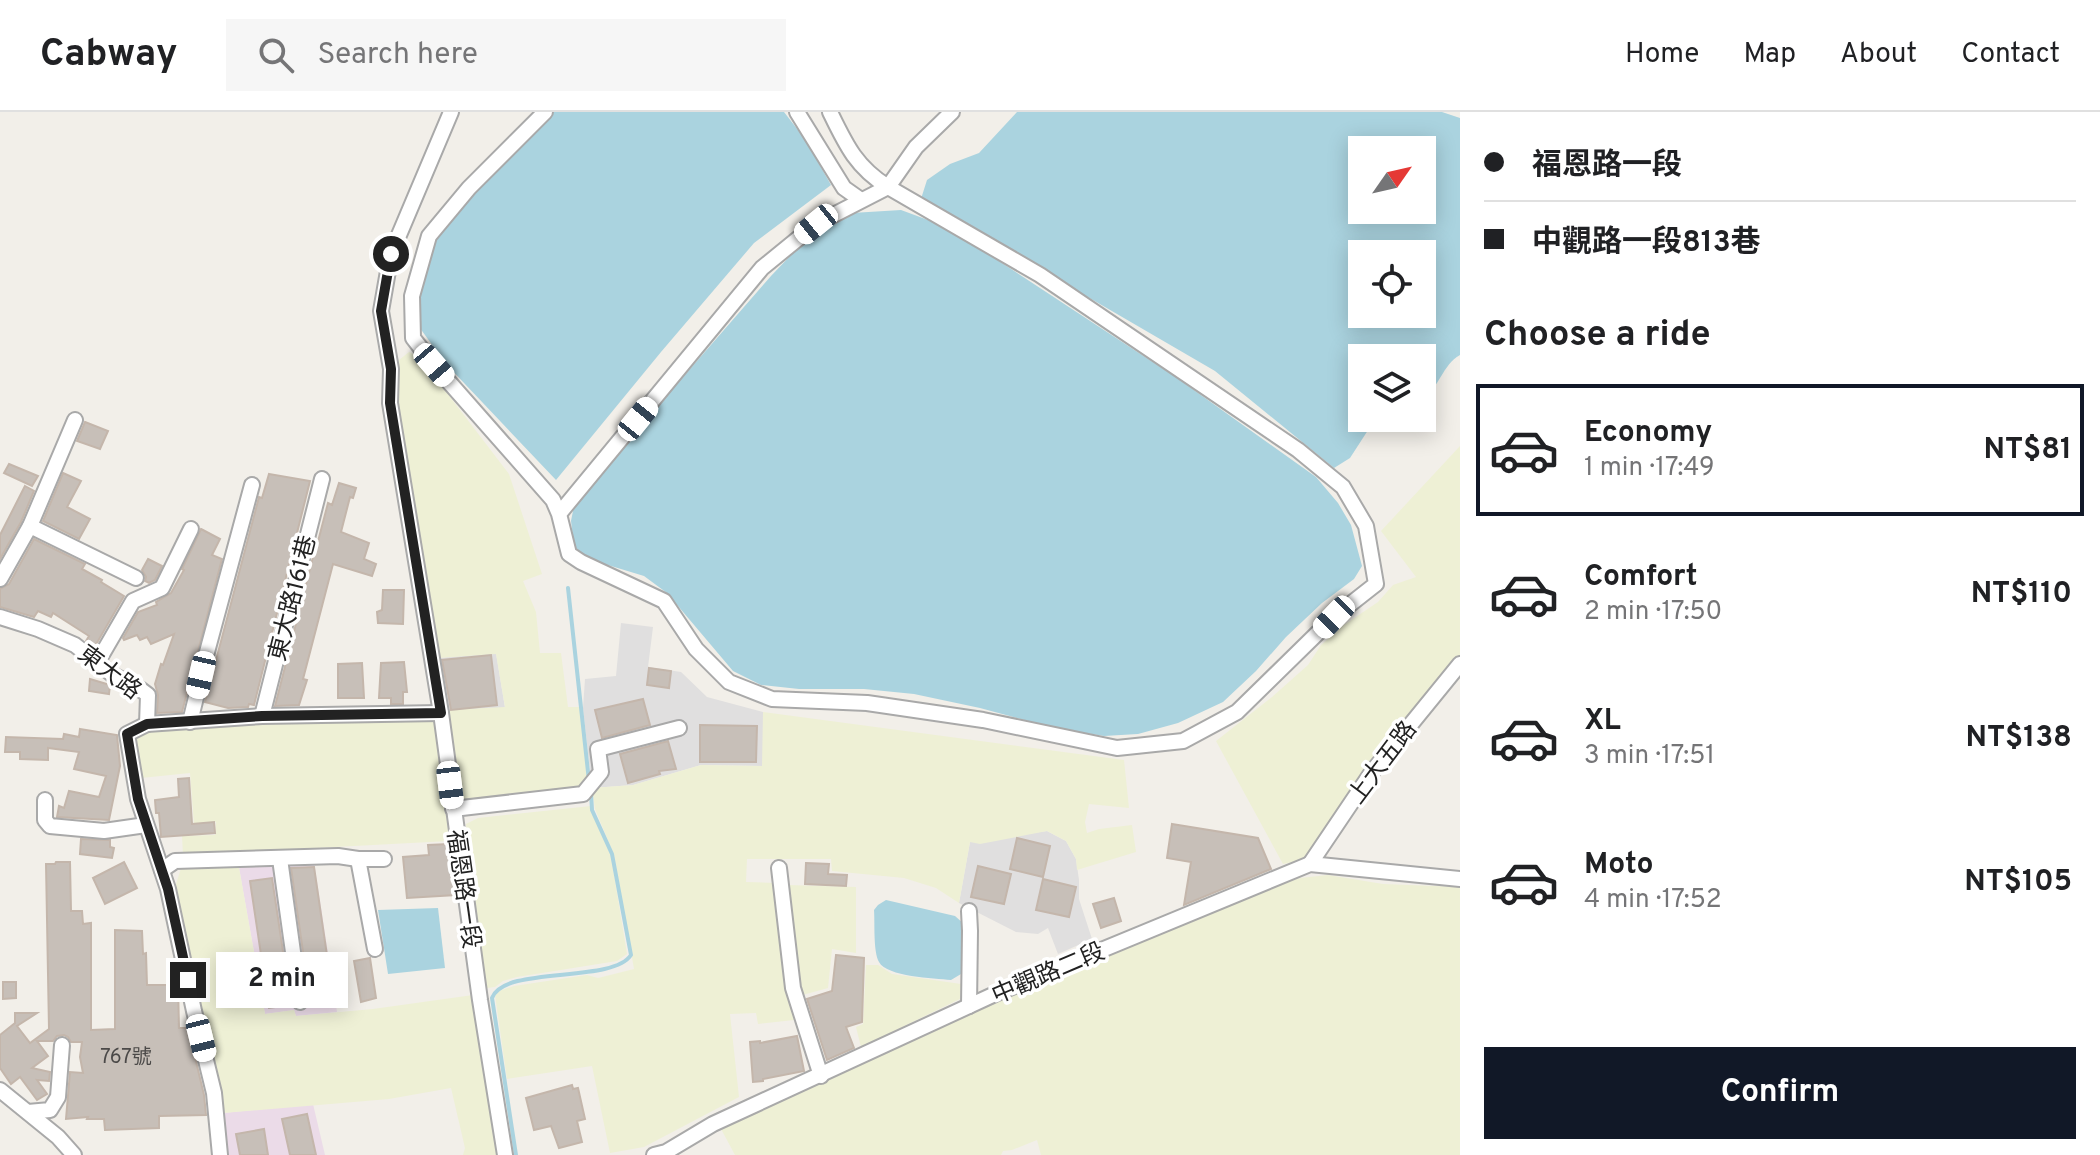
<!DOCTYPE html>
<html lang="en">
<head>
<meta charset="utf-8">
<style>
  body { margin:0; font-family:Overpass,"Noto Sans TC",sans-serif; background:#f6f6f6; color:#202124; height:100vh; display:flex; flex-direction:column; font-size:30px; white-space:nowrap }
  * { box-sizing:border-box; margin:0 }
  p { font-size:26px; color:#757577 }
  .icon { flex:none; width:44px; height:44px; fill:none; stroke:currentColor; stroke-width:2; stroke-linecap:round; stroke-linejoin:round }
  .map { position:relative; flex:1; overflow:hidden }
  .side { display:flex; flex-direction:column; background:#fff; width:640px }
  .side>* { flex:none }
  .guide { display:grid; align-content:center; height:176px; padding:0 24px; background:#fff }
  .needle { width:52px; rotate:56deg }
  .buttons { position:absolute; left:1348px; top:24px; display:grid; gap:16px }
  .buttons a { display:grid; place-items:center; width:88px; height:88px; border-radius:0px; background:#fff; box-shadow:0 4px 20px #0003; font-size:40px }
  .end { position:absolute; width:36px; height:36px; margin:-18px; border:10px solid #222; background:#fff; box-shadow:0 0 0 4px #fff }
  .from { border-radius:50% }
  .bubble { position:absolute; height:56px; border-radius:0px; background:#fff; box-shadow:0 4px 20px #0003; font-size:26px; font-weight:700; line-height:56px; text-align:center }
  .car { position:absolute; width:24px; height:48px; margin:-24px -12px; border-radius:10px; box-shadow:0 0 6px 2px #0007; background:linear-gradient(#fff 24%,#345 0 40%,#fff 0 76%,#345 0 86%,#fff 0) }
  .guide b { display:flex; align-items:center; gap:28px; height:76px; font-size:30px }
  .guide b+b { border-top:2px solid #e0e0e0 }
  .guide i { width:20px; height:20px; background:#202124 }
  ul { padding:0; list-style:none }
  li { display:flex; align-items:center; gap:24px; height:132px; margin:0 16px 12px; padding:0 8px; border:4px solid transparent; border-radius:0px }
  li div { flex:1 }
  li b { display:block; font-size:30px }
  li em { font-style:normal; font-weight:700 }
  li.active { border-color:#111827 }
  li>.icon { width:72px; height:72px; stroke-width:1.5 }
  h2 { padding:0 24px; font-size:36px; line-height:96px }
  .primary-button { display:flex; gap:16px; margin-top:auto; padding:16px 24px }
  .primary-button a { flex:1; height:92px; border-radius:0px; background:#111827; color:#fff; font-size:32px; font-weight:700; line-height:92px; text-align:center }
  header { display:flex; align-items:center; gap:48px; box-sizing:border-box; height:112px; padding:0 40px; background:#fff; border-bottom:2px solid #e0e0e0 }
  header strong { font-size:38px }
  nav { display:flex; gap:44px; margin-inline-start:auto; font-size:28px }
  .search { width:560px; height:72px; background:#f6f6f6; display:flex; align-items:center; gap:20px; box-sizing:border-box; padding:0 28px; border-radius:0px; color:#757577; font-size:30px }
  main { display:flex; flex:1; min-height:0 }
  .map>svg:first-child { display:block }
</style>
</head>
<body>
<header>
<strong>Cabway</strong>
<div class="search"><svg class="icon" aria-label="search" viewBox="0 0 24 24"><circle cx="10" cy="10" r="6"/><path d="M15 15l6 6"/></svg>Search here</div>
<nav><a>Home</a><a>Map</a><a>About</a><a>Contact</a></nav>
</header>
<main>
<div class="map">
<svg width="1460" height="1043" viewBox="0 0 1460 1043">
  <rect width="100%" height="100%" fill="#f2efe9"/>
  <g fill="#e0dfdf">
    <path d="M621 511 653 515 648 555 681 560 707 585 763 600V654L701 653 633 673 592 676 583 596 585 567 616 564Z"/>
    <path d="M496 541 505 596 446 598 438 546Z"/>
    <path d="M1047 719 1066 729 1076 747 1079 768V787L1092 827 1058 842 1048 816 1038 822 1016 820 959 791 970 730Z"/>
  </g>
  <g fill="#ebdbe8">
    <path d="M238 750H314L337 900 296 904 294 898 265 902Z"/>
    <path d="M313 992 325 1043H224L223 1001Z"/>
  </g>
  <g fill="#eef0d5">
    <path d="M409 240 413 242 447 281 509 362 542 462 523 469 536 500 540 541H561L568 595H582L589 676 461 689 454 683 446 598 505 595 496 542 438 546 412 372 396 292 399 248Z"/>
    <path d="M1460 334V547L1448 558 1362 661 1306 747 1283 752 1216 629 1272 585 1308 553 1321 533 1344 513 1378 490 1393 473 1416 465 1381 419Z"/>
    <path d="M763 600 1124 648 1129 696 1089 692 1085 710 1087 721 1099 717 1132 713 1136 740 1077 758 1076 747 1066 729 1047 719 980 732 970 730 959 791 936 776 904 766 832 759 831 747H747L746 770 775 771 794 908 758 912 756 901 730 902 739 985 644 1035 610 1041 592 954 507 967 495 883 499 879 514 874 587 863 598 866 634 857 614 743 595 697 592 676 633 673 701 653 762 654Z"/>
    <path d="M433 606 437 611 449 729 183 743 182 724 215 723 216 710 194 712 190 661 141 666 134 628 146 618 195 613Z"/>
    <path d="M591 694 611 744 627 842 617 849 517 865 503 869 495 875 487 876 470 761 466 712 478 706Z"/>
    <path d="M238 750 265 902 294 898 296 904 373 897 473 883 499 1043H463L465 1036 451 976 389 987 223 1001 216 959 201 911 173 782 182 753Z"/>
    <path d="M1328 763 1383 772 1460 775V1043H1041L1037 1028 1012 1038 1003 1039 1001 1043H735L720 1015 968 900 1258 780 1300 766Z"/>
    <path d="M787 773 856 775V841L832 837 828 876 799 884Z"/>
    <path d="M866 853H878L892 862 961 872 960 887 861 935 856 915 863 912Z"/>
  </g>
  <g fill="#aad3df" fill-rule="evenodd">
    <path d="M545 0H784L805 27 831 73 754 131 661 240 556 368 446 252 417 212 408 179 426 134Z"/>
    <path d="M1017 0H1442L1460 6V243C1442 253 1440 276 1422 286V246H1362V306H1384L1372 312 1350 346 1334 356 1215 259 957 109 920 90 927 68 950 52 979 41ZM1362 38H1422V98H1362ZM1362 142H1422V202H1362Z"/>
    <path d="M901 98 947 115 1177 266 1316 365 1338 391 1351 413 1362 454 1354 467 1322 491 1286 525 1256 559 1223 590 1178 611 1138 622 1104 624 1050 615 980 596 914 582 864 577H799L761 573 733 559 667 481 644 464 588 447 574 434 571 409 575 389 771 164 812 121 852 101Z"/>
    <path d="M886 788 955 804 964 812 961 862 951 868C934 866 887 865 879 850 873 839 875 811 874 798L878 793Z"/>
    <path d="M438 796 445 856 388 862 378 798Z"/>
  </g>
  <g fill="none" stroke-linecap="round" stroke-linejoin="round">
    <g stroke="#aad3df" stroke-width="4">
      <path d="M568 476 589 669"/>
      <path d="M516 1043 492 886C504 853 612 872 631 843L612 742 592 698 591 681"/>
    </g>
  </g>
  <g fill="#c7bfb8" stroke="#c4b6ab" stroke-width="2">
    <path d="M85 310 108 319 100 337 77 329Z"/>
    <path d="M9 352 38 364 32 374 4 361Z"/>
    <path d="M63 361 81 369 67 395 90 407 79 427 43 409Z"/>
    <path d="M269 362 310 369 254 593 249 592 248 595 228 596 205 590 259 385 262 386Z"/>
    <path d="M339 371 356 376 353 386 350 385 341 420 369 431 364 447 376 452 372 464 333 452 303 567 307 568 299 593 275 594 314 441H315L328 391 332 393Z"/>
    <path d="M25 374 34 379 21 410 0 447V423Z"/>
    <path d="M201 417 220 427 212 443 222 447 182 600 157 601 158 583 155 572 161 552 163 553 174 522 151 532 147 525 140 528 137 523 124 528 123 526 138 500 157 493 156 490 171 481 184 458 182 457Z"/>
    <path d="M34 427 85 452 82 457 102 468 101 470 124 484 94 536 86 529 89 524 53 501 51 505 38 499 34 505 0 495V477L9 472Z"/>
    <path d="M148 447 162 454 155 468 149 471 145 469 146 465 142 458Z"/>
    <path d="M383 478H404L403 512 378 511 377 500 382 498Z"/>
    <path d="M491 543 497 593 451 598 442 548Z"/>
    <path d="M404 550 407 580H403V592H391V586H379L381 551Z"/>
    <path d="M362 551 364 586H338V552Z"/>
    <path d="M649 556 671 559 669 576 647 573Z"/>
    <path d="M90 567 110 573 109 582 89 579Z"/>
    <path d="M643 587 650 613 602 626 595 598Z"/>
    <path d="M700 613 757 614 756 650H700Z"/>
    <path d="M80 617 117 623 120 654 109 708 57 705 59 694 64 696 69 679 99 685 106 664 74 657 79 640 48 636V648L20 647V640H5L6 625 63 627 64 622 79 625Z"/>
    <path d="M668 629 676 657 659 659 660 662 628 671 620 642Z"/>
    <path d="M189 666 192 712 214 710 215 721 161 725 159 701H156L155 688 179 685 178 667Z"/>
    <path d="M1172 712 1258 726 1271 757 1184 793 1191 750 1167 746Z"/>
    <path d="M1017 726 1050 734 1043 765 1010 757Z"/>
    <path d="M81 727 110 728V735L114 736 112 746 80 742Z"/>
    <path d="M449 732 456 783 407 786 403 745 429 743 428 733Z"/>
    <path d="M56 750H70L71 799H82L83 812 91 811V918L115 917V818L142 819 143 842 146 841 147 873H178L179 916H188L204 983 206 1003 159 1004V1016L105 1018 104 1007H87L88 1005 66 1007 70 960 83 961 80 945 82 930H71L68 925 64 923 57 924 53 929H37L48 944 32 956 50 960 49 969 37 968 47 982 37 988 20 965 11 972 0 956V923L15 911V901H37L17 914 30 931 49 917 46 752H55Z"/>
    <path d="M124 750 137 776 105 792 93 766Z"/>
    <path d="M806 751 829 752 828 762 847 763 846 774 805 772Z"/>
    <path d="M978 754 1011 762 1004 792 971 785Z"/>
    <path d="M314 755 334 891 309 894 310 889 291 756Z"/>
    <path d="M272 766 291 893 269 896 250 769Z"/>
    <path d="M1043 767 1076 775 1069 805 1036 798Z"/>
    <path d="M1114 786 1121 809 1101 816 1093 792Z"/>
    <path d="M836 843 864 846 862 910 846 915 854 936 827 948 807 887 832 879Z"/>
    <path d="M370 846 376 886 361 890 354 849Z"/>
    <path d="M3 870H16V886L3 887Z"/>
    <path d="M797 924 804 959 763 967V969L753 970 750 930 760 929V931Z"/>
    <path d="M572 973 573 977 578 976 585 1007 577 1009 582 1030 559 1036 551 1014 534 1018 526 986Z"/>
    <path d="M307 1002 316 1043H290L282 1007Z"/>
    <path d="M264 1017 268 1043H240L236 1022Z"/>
  </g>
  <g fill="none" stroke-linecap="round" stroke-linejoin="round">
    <defs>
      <g id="minor">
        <path d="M451 0 391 142 381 199 391 257 390 291 441 601 480 888 505 1043"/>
        <path d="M545 0 469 76 429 124 412 184 413 226 434 253 553 388 559 402 569 442 581 450 664 489 696 537 729 570 772 587 867 591 983 608 1117 636 1183 629 1237 600 1334 505 1376 472 1366 414 1343 375 1298 338 1040 163 888 75 816 112 762 156 559 402"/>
        <path d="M797 0 844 76 861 88"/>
        <path d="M830 0C846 33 856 55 888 75L916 35 952 0"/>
        <path d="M30 414 136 466"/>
        <path d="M0 467 30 414 75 308"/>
        <path d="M0 505 38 517 75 533 113 563 140 577 148 583 147 612 262 604 441 601"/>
        <path d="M97 551 133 489 162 476 191 417"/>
        <path d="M262 604 322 367"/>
        <path d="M190 610 207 540 252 373"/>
        <path d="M147 612 127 622 138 687 168 777 194 899 214 981 220 1043"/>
        <path d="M45 688V708L50 714 104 719 146 713"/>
        <path d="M453 697 583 682 601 660 598 637 679 616"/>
        <path d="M280 747 300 890"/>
        <path d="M358 747 375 837"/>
        <path d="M1310 752 1372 660 1460 552"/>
        <path d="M779 756 793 876 821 964"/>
        <path d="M162 758 175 749 338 744 358 747H384"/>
        <path d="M969 799 970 819 969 894"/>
        <path d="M0 978 58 1025 74 1043"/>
        <path d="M28 1000 50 998 58 985 62 933"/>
        <path d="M654 1043 666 1040 713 1012 995 882 1310 752 1460 767"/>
      </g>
    </defs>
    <use href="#minor" stroke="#a9a9a9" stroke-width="18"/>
    <use href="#minor" stroke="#fff" stroke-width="14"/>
  </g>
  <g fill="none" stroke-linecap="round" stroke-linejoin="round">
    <path stroke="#222" stroke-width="10" d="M188 868 168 777 138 687 127 622 147 612 262 604 441 601 390 291 391 257 381 199 391 142"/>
  </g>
  <g text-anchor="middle" stroke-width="7" stroke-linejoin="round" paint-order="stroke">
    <g font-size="20" fill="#4b4948">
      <text x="126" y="951">767號</text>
    </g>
    <g font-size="24" fill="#222" stroke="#fff">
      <text transform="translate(292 486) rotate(-76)" y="8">東大路161巷</text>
      <text transform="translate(110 560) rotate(37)" y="8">東大路</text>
      <text transform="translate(1382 650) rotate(-53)" y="8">上大五路</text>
      <text transform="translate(464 777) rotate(82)" y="8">福恩路一段</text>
      <text transform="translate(1048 861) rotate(-23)" y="8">中觀路二段</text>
    </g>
  </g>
</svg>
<div class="buttons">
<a><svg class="needle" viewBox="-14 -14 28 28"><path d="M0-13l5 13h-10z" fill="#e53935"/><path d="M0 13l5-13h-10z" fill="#757577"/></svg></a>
<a><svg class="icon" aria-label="locate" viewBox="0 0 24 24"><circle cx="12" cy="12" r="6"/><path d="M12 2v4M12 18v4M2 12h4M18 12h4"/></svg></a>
<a><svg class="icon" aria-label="layers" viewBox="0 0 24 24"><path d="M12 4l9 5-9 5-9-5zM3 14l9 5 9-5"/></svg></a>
</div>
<i class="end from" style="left:391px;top:142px"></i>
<i class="end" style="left:188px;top:868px"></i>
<div class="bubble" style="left:216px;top:840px;width:132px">2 min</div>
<i class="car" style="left:816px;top:112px;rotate:231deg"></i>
<i class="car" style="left:434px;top:253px;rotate:139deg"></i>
<i class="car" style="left:638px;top:307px;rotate:39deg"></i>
<i class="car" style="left:1334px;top:505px;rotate:224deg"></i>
<i class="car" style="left:201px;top:563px;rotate:193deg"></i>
<i class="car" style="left:450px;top:673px;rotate:173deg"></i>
<i class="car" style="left:201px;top:926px;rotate:166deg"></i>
</div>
<section class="side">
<div class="guide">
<b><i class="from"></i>福恩路一段</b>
<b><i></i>中觀路一段813巷</b>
</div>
<h2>Choose a ride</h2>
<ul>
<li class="active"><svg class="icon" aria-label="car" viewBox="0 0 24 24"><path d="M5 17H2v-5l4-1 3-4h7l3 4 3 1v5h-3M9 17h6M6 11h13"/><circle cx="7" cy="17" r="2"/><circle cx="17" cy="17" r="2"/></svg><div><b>Economy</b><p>1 min · 17:49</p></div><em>NT$81</em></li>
<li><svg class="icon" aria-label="car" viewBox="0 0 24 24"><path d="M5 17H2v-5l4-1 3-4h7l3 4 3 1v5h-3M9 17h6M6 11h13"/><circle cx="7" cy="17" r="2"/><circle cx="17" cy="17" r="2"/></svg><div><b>Comfort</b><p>2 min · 17:50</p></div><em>NT$110</em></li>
<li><svg class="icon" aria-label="car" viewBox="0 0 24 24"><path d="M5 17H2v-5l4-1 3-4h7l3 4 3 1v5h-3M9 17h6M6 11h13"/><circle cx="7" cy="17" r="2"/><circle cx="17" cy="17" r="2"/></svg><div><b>XL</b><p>3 min · 17:51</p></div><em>NT$138</em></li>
<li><svg class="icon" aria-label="car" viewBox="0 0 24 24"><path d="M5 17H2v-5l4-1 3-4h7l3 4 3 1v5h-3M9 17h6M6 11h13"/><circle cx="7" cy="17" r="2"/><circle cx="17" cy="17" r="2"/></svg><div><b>Moto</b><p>4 min · 17:52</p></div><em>NT$105</em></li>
</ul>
<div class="primary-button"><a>Confirm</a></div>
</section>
</main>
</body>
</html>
